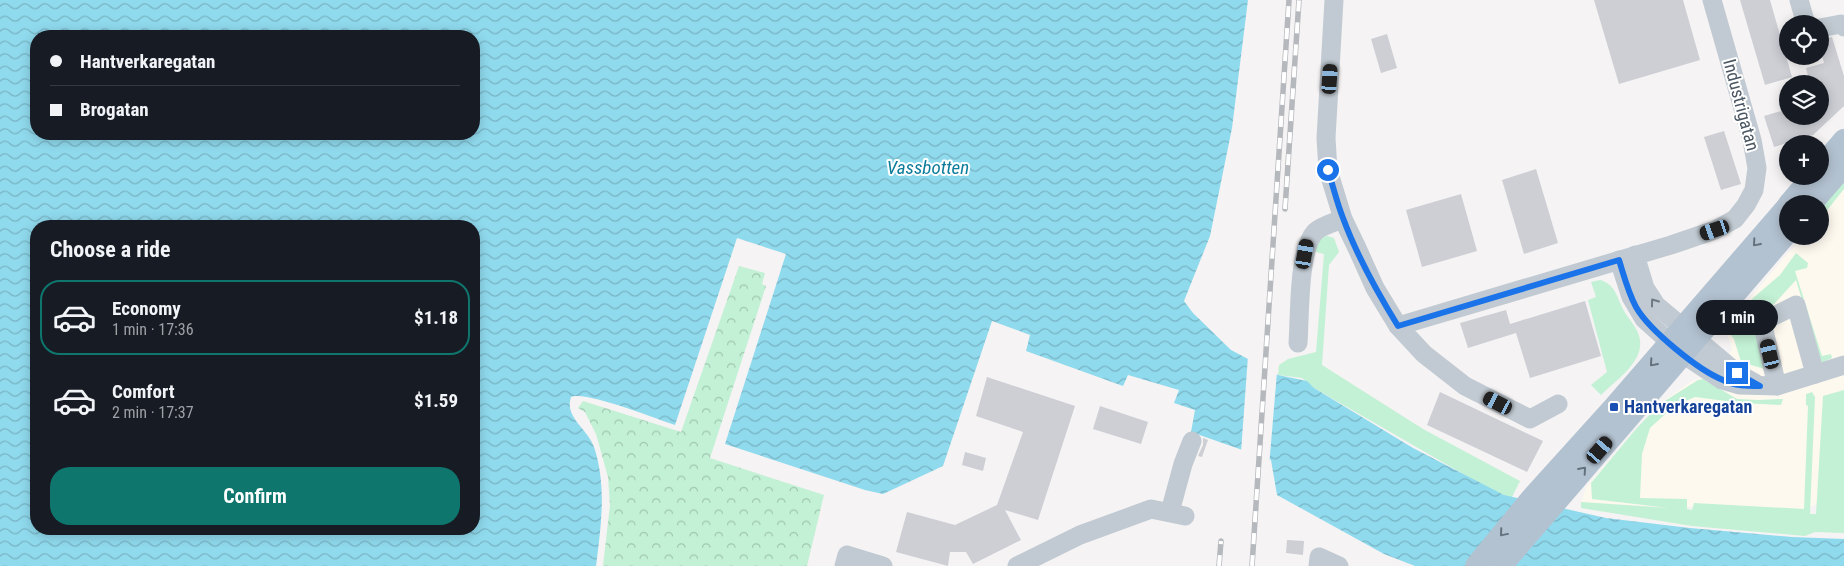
<!DOCTYPE html>
<html lang="en">
<head>
<meta charset="utf-8">
<style>
  body { margin:0; font-family:"Roboto Condensed",sans-serif; background:#20242c; color:#f1f3f6; height:100vh; display:flex; flex-direction:column; font-size:19px; white-space:nowrap }
  * { box-sizing:border-box; margin:0 }
  p { font-size:16px; color:#9ea1a6 }
  .icon { flex:none; width:28px; height:28px; fill:none; stroke:currentColor; stroke-width:2; stroke-linecap:round; stroke-linejoin:round }
  .map { position:relative; flex:1; overflow:hidden }
  .sheet { position:absolute; left:30px; top:220px; width:450px; height:315px; display:flex; flex-direction:column; background:#171b24; border-radius:20px; box-shadow:0 2px 12px #0003 }
  .sheet>* { flex:none }
  .hud { position:absolute; left:30px; top:30px; width:450px; height:110px; border-radius:20px; box-shadow:0 2px 12px #0003; display:grid; align-content:center; height:110px; padding:0 20px; background:#171b24 }
  .tools { position:absolute; left:1779px; top:15px; display:grid; gap:10px }
  .tools a { display:grid; place-items:center; width:50px; height:50px; border-radius:50%; background:#171b24; box-shadow:0 2px 12px #0003; font-size:25px }
  .end { position:absolute; width:22px; height:22px; margin:-11px; border:6px solid #1a73e8; background:#fff; box-shadow:0 0 0 2px #fff }
  .from { border-radius:50% }
  .bubble { position:absolute; height:35px; border-radius:18px; background:#171b24; box-shadow:0 2px 12px #0003; font-size:16px; font-weight:700; line-height:35px; text-align:center }
  .car { position:absolute; width:15px; height:30px; margin:-15px -8px; border-radius:6px; box-shadow:0 0 4px 1px #0007; background:linear-gradient(#222 24%,#8ab4d8 0 40%,#222 0 76%,#8ab4d8 0 86%,#222 0) }
  .hud b { display:flex; align-items:center; gap:18px; height:48px; font-size:19px }
  .hud b+b { border-top:1px solid #363941 }
  .hud i { width:12px; height:12px; background:#f1f3f6 }
  ul { padding:0; list-style:none }
  li { display:flex; align-items:center; gap:15px; height:75px; margin:0 10px 8px; padding:0 10px; border:2px solid transparent; border-radius:20px }
  li div { flex:1 }
  li b { display:block; font-size:19px }
  li em { font-style:normal; font-weight:700 }
  li.active { border-color:#0f766e }
  li>.icon { width:45px; height:45px; stroke-width:1.5 }
  h2 { padding:0 20px; font-size:22px; line-height:60px }
  .cta { display:flex; gap:10px; margin-top:auto; padding:10px 20px }
  .cta a { flex:1; height:58px; border-radius:20px; background:#0f766e; color:#fff; font-size:20px; font-weight:700; line-height:58px; text-align:center }
  .map>svg:first-child { display:block }
</style>
</head>
<body>
<div class="map">
<svg width="1844" height="566" viewBox="0 0 1844 566">
  <defs>
    <pattern id="park-crowns" width="20" height="18" patternUnits="userSpaceOnUse" patternTransform="scale(1.25)"><rect width="20" height="18" fill="#c3f1d5"/><path d="M2 6a3 3 0 1 1 6 0M12 15a3 3 0 1 1 6 0" fill="none" stroke="#a0c6b0"/></pattern>
    <pattern id="water-waves" width="16" height="10" patternUnits="userSpaceOnUse" patternTransform="scale(1.25)"><rect width="16" height="10" fill="#90daee"/><path d="M0 5q4-4 8 0t8 0" fill="none" stroke="#78b4c4"/></pattern>
  </defs>
  <rect width="100%" height="100%" fill="#f5f3f3"/>
  <path fill="#fdf9ef" d="M1844 188V493L1805 509 1646 506 1581 502 1587 486 1659 404 1692 381 1703 377H1712L1732 349 1725 328 1788 253 1805 236H1820V218Z"/>
  <g fill="#c3f1d5">
    <path d="M1844 174V189L1820 219V205Z"/>
    <path d="M1327 236 1334 238 1339 252 1329 265 1322 365 1423 429 1520 481 1510 501 1314 388 1302 378 1278 375 1279 365 1288 359 1316 352 1324 254 1312 251 1317 239Z"/>
    <path d="M1796 253 1808 263 1807 268 1795 271 1821 353 1822 356 1831 354 1832 358 1823 362H1817V350L1796 280 1756 324 1771 371 1741 362 1734 339 1728 331V327L1753 298 1780 275Z"/>
    <path d="M1600 280C1615 284 1617 297 1623 309 1627 317 1635 325 1638 333 1649 359 1617 379 1601 395L1591 385 1607 372 1588 300 1596 297 1591 282Z"/>
    <path d="M1703 379 1737 399 1758 400 1783 399 1781 405 1741 403 1695 397 1674 406 1650 428 1642 454 1640 498 1687 499V509L1692 510 1694 503 1804 509 1808 406 1806 405V394L1812 392 1815 397 1810 514H1816L1823 396 1844 390V533L1815 532 1805 536 1692 526 1581 508V502L1669 508 1592 499 1591 483 1636 429 1660 404 1698 380Z"/>
  </g>
  <path fill="url(#park-crowns)" d="M739 266 765 273 762 284 766 286 710 458 824 495 807 566H603L610 505 608 477 596 434 585 412 578 408 583 401 681 432Z"/>
  <path fill="url(#water-waves)" fill-rule="evenodd" d="M0 0H1248L1232 128 1210 236 1184 301 1193 313 1231 350 1278 375 1307 381 1314 388 1413 448 1504 495 1606 518 1690 528 1792 537 1844 539V566H1415L1384 554 1277 495 1271 460 1191 432 1195 410 1174 403 1179 390 1128 375 1123 386 1026 351 1030 335 992 321 943 466 883 494 865 490 725 444 786 254 737 238 675 425C657 419 584 390 571 397 564 417 588 429 594 447 607 486 601 526 596 566H0ZM36 36H474V134H36ZM36 226H474V529H36Z"/>
  <path fill="#f5f3f3" d="M1248 356 1277 372 1269 467 1268 462 1241 452Z"/>
  <g fill="#cdcfd5">
    <path d="M1594 0H1683L1700 60 1619 84Z"/>
    <path d="M1740 0H1770L1792 77 1765 85Z"/>
    <path d="M1387 34 1397 68 1381 73 1371 39Z"/>
    <path d="M1832 37 1844 76V106L1813 135 1774 147 1764 116 1788 109V116H1820V84H1810L1806 68 1824 63 1820 49V39Z"/>
    <path d="M1724 131 1741 184 1721 190 1704 137Z"/>
    <path d="M1536 169 1558 243 1524 254 1502 180Z"/>
    <path d="M1461 194 1477 251 1422 267 1406 210Z"/>
    <path d="M1585 301 1601 356 1530 378 1516 333 1468 348 1460 323 1506 310 1510 324Z"/>
    <path d="M987 377 1075 406 1038 520 1005 510 1021 540 973 564 966 552H950L948 566 896 552 907 512 955 525 997 505 1023 432 976 416Z"/>
    <path d="M1440 392 1543 441 1527 472 1427 425Z"/>
    <path d="M1100 406 1148 422 1141 444 1093 429Z"/>
    <path d="M1203 438 1208 440 1202 457 1198 456 1203 445Z"/>
    <path d="M965 452 986 458 983 471 962 465Z"/>
    <path d="M1287 540 1304 541 1303 555 1286 553Z"/>
  </g>
  <g fill="none" stroke-linecap="round" stroke-linejoin="round">
    <g stroke="#c1cad2" stroke-width="19">
      <path d="M1334 0 1326 138 1328 170 1343 219 1357 248 1375 288 1398 326 1424 354 1465 386 1530 419 1558 404"/>
      <path d="M1799 0 1806 24"/>
      <path d="M1820 28 1841 24 1844 27"/>
      <path d="M1635 255 1645 288 1656 305 1737 373 1755 383"/>
      <path d="M1619 260 1631 297 1644 319 1683 354 1722 380 1739 385 1777 386 1844 365"/>
      <path d="M1398 326 1671 245 1715 230 1735 219 1746 205 1754 190 1757 168 1752 140 1712 0"/>
      <path d="M1298 343C1300 317 1298 250 1315 232 1321 226 1335 222 1343 219"/>
      <path d="M1777 386 1762 322 1796 305 1815 374"/>
      <path d="M1170 512 1183 464 1192 441"/>
      <path d="M844 566 847 555 883 566"/>
      <path d="M1017 566 1080 535 1151 509 1185 516"/>
      <path d="M1318 566 1319 557 1339 566"/>
    </g>
    <g stroke="#b3c2d1" stroke-width="22">
      <path d="M1820 168 1844 140"/>
      <path d="M1789 204 1813 176"/>
      <path d="M1811 204 1844 166"/>
      <path d="M1476 566 1531 499 1614 407 1788 206"/>
      <path d="M1501 566 1788 232"/>
    </g>
    <defs>
      <g id="rail">
        <path d="M1285 209 1299 0"/>
        <path d="M1219 566 1221 541"/>
        <path d="M1252 566 1289 0"/>
      </g>
    </defs>
    <use href="#rail" stroke="#b5b8bd" stroke-width="5.5"/>
    <use href="#rail" stroke="#fff" stroke-width="4" stroke-dasharray="11" stroke-linecap="butt"/>
  </g>
  <defs><path id="oneway-chevron" d="M-2-3.5L2.5 0L-2 3.5" fill="none" stroke-width="1.6" stroke-linecap="round" stroke-linejoin="round" transform="scale(1.25)"/></defs>
  <g stroke="#64717d">
    <use href="#oneway-chevron" transform="translate(1756 243) rotate(131)"/>
    <use href="#oneway-chevron" transform="translate(1653 363) rotate(131)"/>
    <use href="#oneway-chevron" transform="translate(1583 470) rotate(-49)"/>
    <use href="#oneway-chevron" transform="translate(1503 533) rotate(130)"/>
  </g>
  <use stroke="#6e7983" href="#oneway-chevron" transform="translate(1654 302) rotate(-126)"/>
  <g fill="none" stroke-linecap="round" stroke-linejoin="round">
    <path stroke="#1a73e8" stroke-width="6" d="M1328 170C1333 186 1337 203 1343 218 1357 256 1377 292 1398 326L1619 260C1624 276 1628 292 1636 307 1649 330 1698 370 1723 380 1735 386 1747 386 1760 386L1737 373"/>
  </g>
  <rect fill="#1a4fb4" stroke="#fff" stroke-width="2" x="1609" y="402" width="10" height="10" rx="2.5"/>
  <g text-anchor="middle" stroke-width="4" stroke-linejoin="round" paint-order="stroke">
    <g font-size="18" fill="#4a5661" stroke="#fff">
      <text transform="translate(1741 105) rotate(75)" y="6">Industrigatan</text>
    </g>
    <g font-size="18" font-weight="bold" fill="#164399" stroke="#fff" text-anchor="start">
      <text x="1624" y="413">Hantverkaregatan</text>
    </g>
    <g font-size="19" font-style="italic" fill="#0c7c9b" stroke="#fff">
      <text x="928" y="174">Vassbotten</text>
    </g>
  </g>
</svg>
<div class="tools">
<a><svg class="icon" aria-label="locate" viewBox="0 0 24 24"><circle cx="12" cy="12" r="6"/><path d="M12 2v4M12 18v4M2 12h4M18 12h4"/></svg></a>
<a><svg class="icon" aria-label="layers" viewBox="0 0 24 24"><path d="M12 4l9 5-9 5-9-5zM3 14l9 5 9-5"/></svg></a>
<a>+</a>
<a>−</a>
</div>
<i class="end from" style="left:1328px;top:170px"></i>
<i class="end" style="left:1737px;top:373px"></i>
<div class="bubble" style="left:1696px;top:300px;width:82px">1 min</div>
<i class="car" style="left:1330px;top:79px;rotate:4deg"></i>
<i class="car" style="left:1715px;top:230px;rotate:251deg"></i>
<i class="car" style="left:1305px;top:254px;rotate:10deg"></i>
<i class="car" style="left:1770px;top:354px;rotate:347deg"></i>
<i class="car" style="left:1498px;top:403px;rotate:297deg"></i>
<i class="car" style="left:1600px;top:450px;rotate:41deg"></i>
<div class="hud">
<b><i class="from"></i>Hantverkaregatan</b>
<b><i></i>Brogatan</b>
</div>
<section class="sheet">
<h2>Choose a ride</h2>
<ul>
<li class="active"><svg class="icon" aria-label="car" viewBox="0 0 24 24"><path d="M5 17H2v-5l4-1 3-4h7l3 4 3 1v5h-3M9 17h6M6 11h13"/><circle cx="7" cy="17" r="2"/><circle cx="17" cy="17" r="2"/></svg><div><b>Economy</b><p>1 min · 17:36</p></div><em>$1.18</em></li>
<li><svg class="icon" aria-label="car" viewBox="0 0 24 24"><path d="M5 17H2v-5l4-1 3-4h7l3 4 3 1v5h-3M9 17h6M6 11h13"/><circle cx="7" cy="17" r="2"/><circle cx="17" cy="17" r="2"/></svg><div><b>Comfort</b><p>2 min · 17:37</p></div><em>$1.59</em></li>
</ul>
<div class="cta"><a>Confirm</a></div>
</section>
</div>
</body>
</html>
